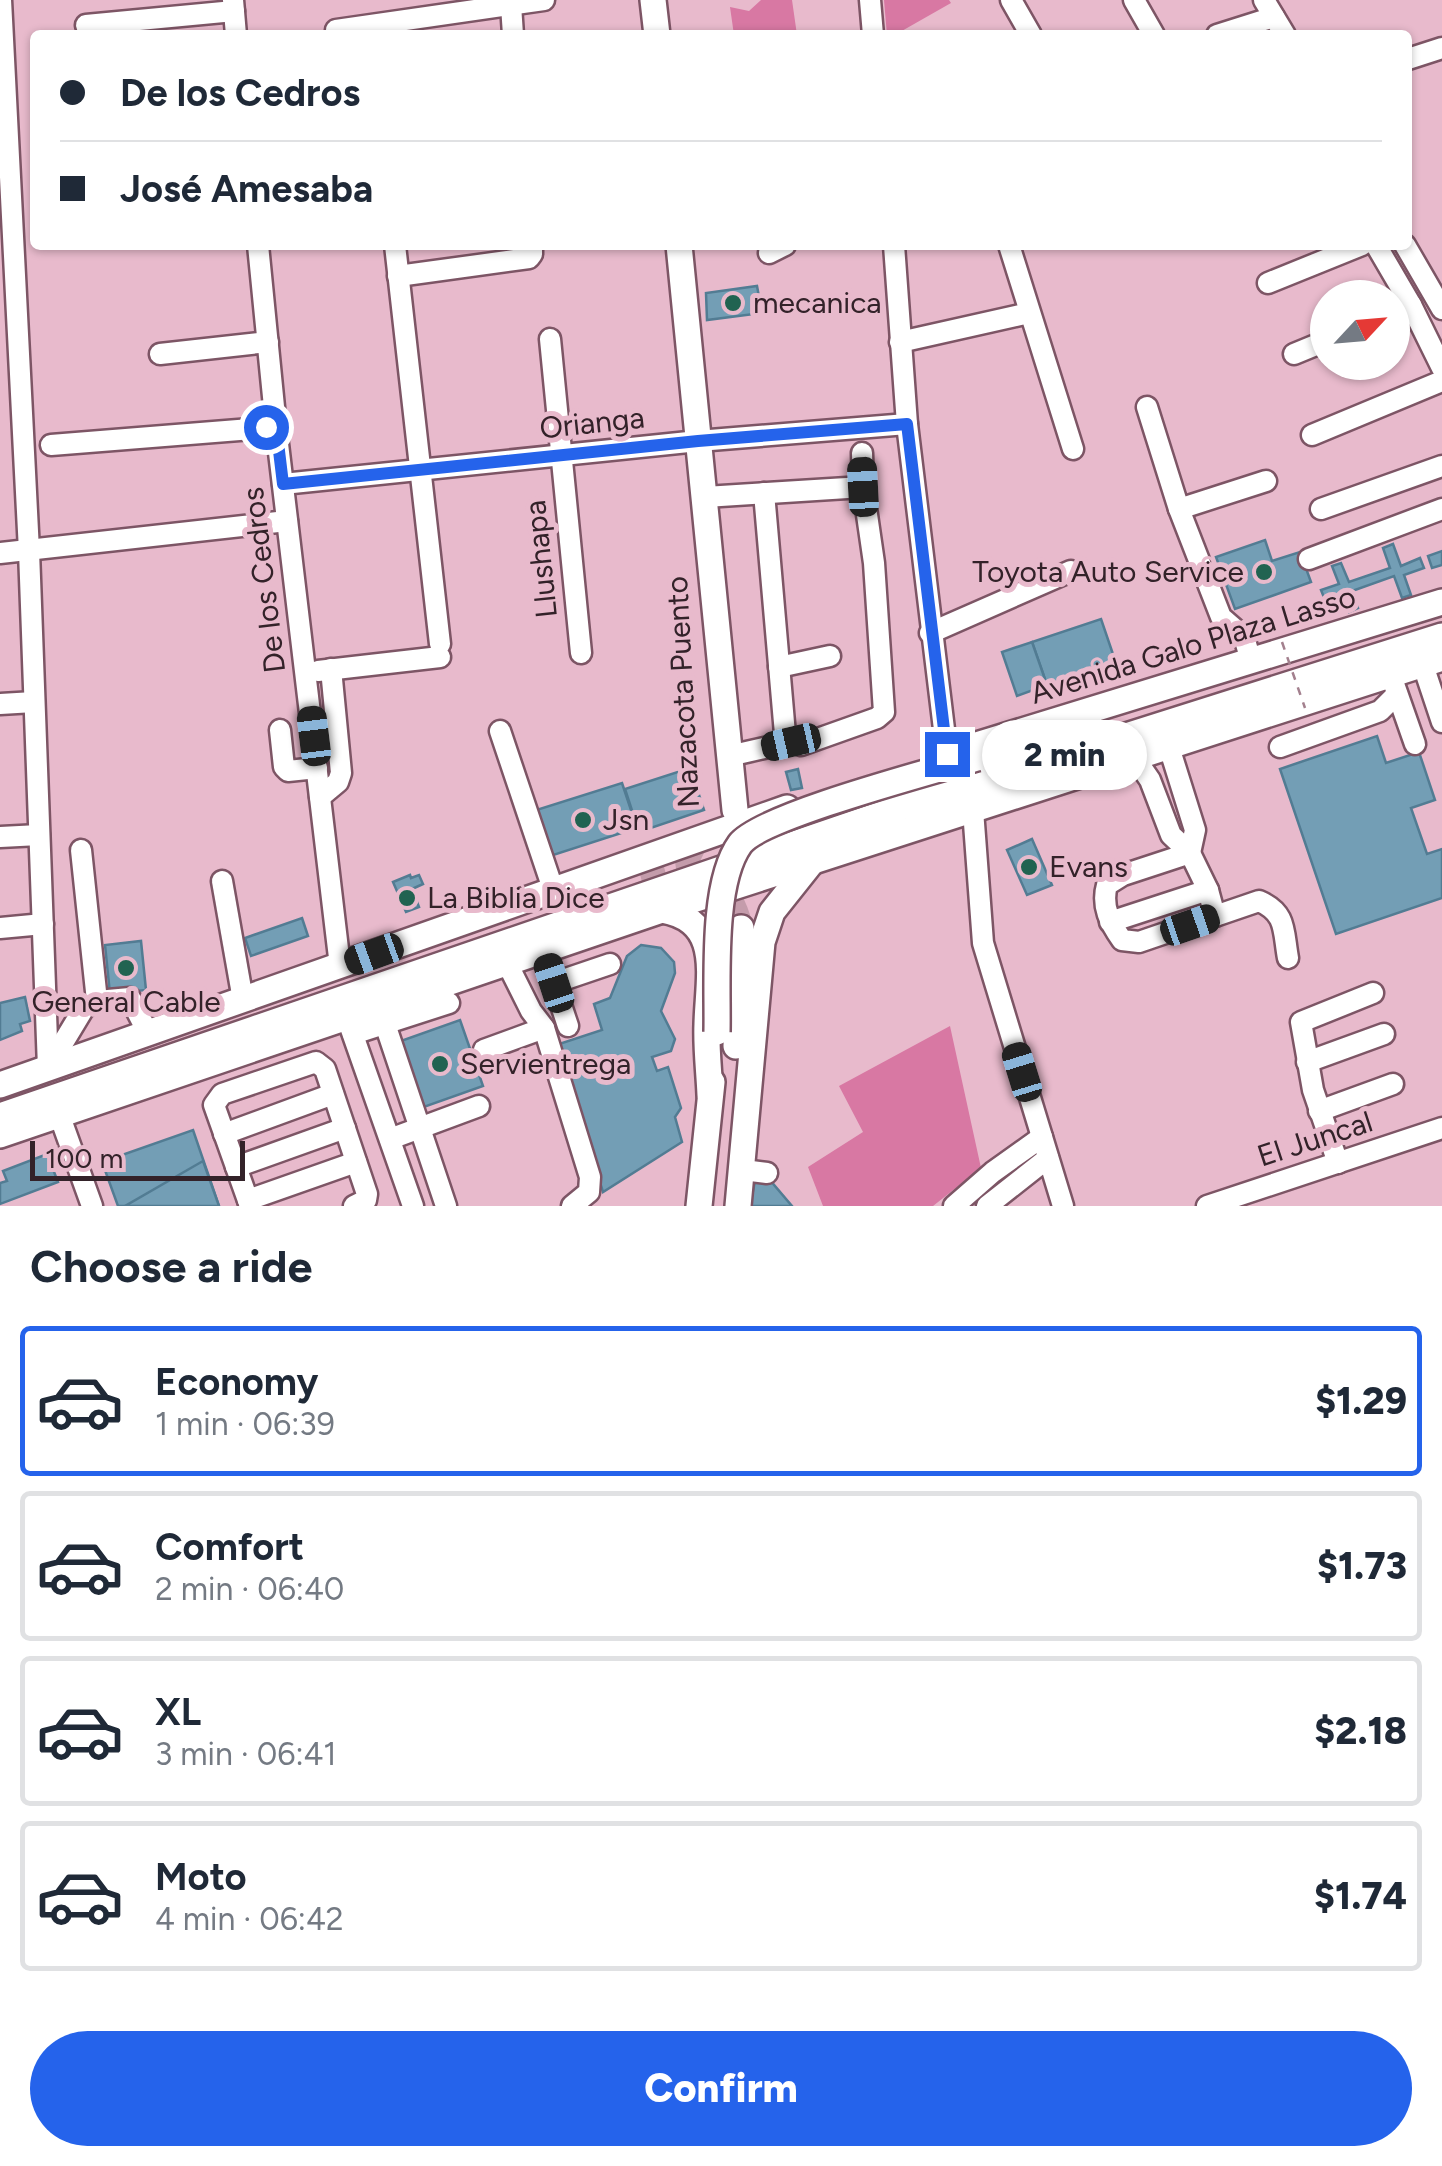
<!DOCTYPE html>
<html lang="en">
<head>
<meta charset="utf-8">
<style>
  body { margin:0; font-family:Figtree,sans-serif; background:#f6f6f7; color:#1f2937; height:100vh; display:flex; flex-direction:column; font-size:38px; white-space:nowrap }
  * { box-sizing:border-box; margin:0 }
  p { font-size:32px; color:#747a83 }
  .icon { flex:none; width:55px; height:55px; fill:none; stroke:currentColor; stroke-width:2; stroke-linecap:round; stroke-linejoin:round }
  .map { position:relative; height:1206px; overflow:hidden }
  .sheet { display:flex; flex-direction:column; background:#fff; flex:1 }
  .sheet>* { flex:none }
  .guide { position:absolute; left:30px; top:30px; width:1382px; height:220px; border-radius:10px; box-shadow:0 2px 8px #0004; display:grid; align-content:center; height:220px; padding:0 30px; background:#fff }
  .needle { width:65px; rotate:64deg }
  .fabs { position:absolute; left:1310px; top:280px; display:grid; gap:20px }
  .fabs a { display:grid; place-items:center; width:100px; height:100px; border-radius:50%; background:#fff; box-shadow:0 2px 8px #0004; font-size:50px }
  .scale { position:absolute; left:30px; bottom:25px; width:215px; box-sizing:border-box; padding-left:10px; border:5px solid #332229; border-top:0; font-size:28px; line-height:35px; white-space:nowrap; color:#332229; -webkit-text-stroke:8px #e8bacc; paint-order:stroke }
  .end { position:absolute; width:45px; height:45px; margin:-22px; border:12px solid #2563eb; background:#fff; box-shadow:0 0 0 5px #fff }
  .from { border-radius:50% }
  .bubble { position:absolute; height:70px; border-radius:35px; background:#fff; box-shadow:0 2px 8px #0004; font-size:32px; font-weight:800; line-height:70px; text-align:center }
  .car { position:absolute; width:30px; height:60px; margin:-30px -15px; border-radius:12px; box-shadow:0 0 8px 2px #0007; background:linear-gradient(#222 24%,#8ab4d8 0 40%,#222 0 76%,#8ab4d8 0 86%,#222 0) }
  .guide b { display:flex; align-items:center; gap:35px; height:95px; font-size:38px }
  .guide b+b { border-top:2px solid #e0e1e3 }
  .guide i { width:25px; height:25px; background:#1f2937 }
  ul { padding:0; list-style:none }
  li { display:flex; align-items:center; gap:30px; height:150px; margin:0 20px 15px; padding:0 10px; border:5px solid #e0e1e3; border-radius:10px }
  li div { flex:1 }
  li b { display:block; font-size:38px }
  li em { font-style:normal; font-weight:800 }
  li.selected { border-color:#2563eb }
  li>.icon { width:90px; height:90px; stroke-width:1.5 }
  h2 { padding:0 30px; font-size:45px; line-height:120px }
  .primary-button { display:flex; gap:20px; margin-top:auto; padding:20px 30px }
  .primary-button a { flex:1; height:115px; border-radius:60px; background:#2563eb; color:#fff; font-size:40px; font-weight:800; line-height:115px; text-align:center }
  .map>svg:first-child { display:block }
</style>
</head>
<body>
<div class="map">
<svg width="1442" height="1206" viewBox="0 0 1442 1206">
  <rect width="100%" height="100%" fill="#e8bacc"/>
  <g fill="#d878a3">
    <path d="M761 0H792L797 35H734L730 7 749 11Z"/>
    <path d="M884 0H949L951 3 900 32V35H887Z"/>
    <path d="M950 1026 981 1168 933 1206H823L808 1167 863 1132 839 1086Z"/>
  </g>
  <g fill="#739eb5" stroke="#527c93" stroke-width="2.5">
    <path d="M757 286 762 313 707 320 706 293Z"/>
    <path d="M1265 540 1272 561 1300 552 1311 582 1235 609 1216 557Z"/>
    <path d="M1393 544 1401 566 1420 558 1424 568 1404 575 1411 595 1402 598 1394 576 1352 591 1358 608 1349 612 1343 594 1325 600 1321 590 1339 584 1332 566 1341 563 1349 582 1390 568 1383 548Z"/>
    <path d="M1442 551V565L1432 568 1428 556Z"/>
    <path d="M1101 619 1116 663 1047 685 1032 642Z"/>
    <path d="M1032 642 1047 685 1017 696 1002 652Z"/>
    <path d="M1377 736 1386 763 1419 752 1435 800 1411 808 1427 854 1442 849V898L1336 934 1280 769Z"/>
    <path d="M690 768 704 810 639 832 625 789Z"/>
    <path d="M798 769 802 788 791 790 786 772Z"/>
    <path d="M622 783 637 828 544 858 530 812Z"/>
    <path d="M1032 839 1052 885 1027 895 1007 850Z"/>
    <path d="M410 875 411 878 419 875 423 884 412 889 419 907 406 912 393 882Z"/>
    <path d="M302 918 308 936 251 956 245 938Z"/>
    <path d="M141 941 146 990 110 994 105 945Z"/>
    <path d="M641 945 661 948 674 962 675 973 661 1011 675 1039 671 1051 652 1057 657 1071 668 1067 681 1108 675 1117 682 1142 603 1192 556 1045 602 1030 594 1004 610 998 627 956Z"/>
    <path d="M25 997 30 1021 20 1024 22 1031 0 1040V1003Z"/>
    <path d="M460 1020 483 1086 421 1108 398 1042Z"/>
    <path d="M193 1130 219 1206H118L102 1162Z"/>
    <path d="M47 1154 58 1182 0 1204V1183L7 1181 3 1171Z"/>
    <path d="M203 1161 219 1206H125Z"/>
    <path d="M758 1166 792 1206H750Z"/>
  </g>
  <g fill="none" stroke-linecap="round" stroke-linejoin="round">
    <path stroke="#c49cab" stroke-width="25" stroke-dasharray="25 12" stroke-linecap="butt" d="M639 870C655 866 672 859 688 860 716 861 735 905 741 928"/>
    <defs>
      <g id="minor">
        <path d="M1 0 29 551 48 1068"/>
        <path d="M233 0 236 35"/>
        <path d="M870 0 873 35"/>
        <path d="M1011 0 1031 35"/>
        <path d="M1134 0 1154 35"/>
        <path d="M1264 0 1285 35"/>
        <path d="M511 5 513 35"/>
        <path d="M86 25 234 11"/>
        <path d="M336 30 544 0"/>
        <path d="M1217 35 1274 17"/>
        <path d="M1408 59 1442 48"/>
        <path d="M258 245 276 427 340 966"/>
        <path d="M395 245 440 644"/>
        <path d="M894 245 907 424 947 754"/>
        <path d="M1009 245 1073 449"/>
        <path d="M1376 245 1411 305 1442 368"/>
        <path d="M1405 245 1442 309"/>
        <path d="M769 253 785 245"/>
        <path d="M398 276 529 258 532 254V245"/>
        <path d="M1268 283 1362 245"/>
        <path d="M1392 313 1411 305"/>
        <path d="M550 339 581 653"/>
        <path d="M900 342 1029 313"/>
        <path d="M160 354 268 342"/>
        <path d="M1294 354 1328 340"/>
        <path d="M1147 407 1179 509 1221 617 1244 637 1251 661"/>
        <path d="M1312 435 1442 381"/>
        <path d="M51 445 276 427"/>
        <path d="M283 484 698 441 907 424"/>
        <path d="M764 493 785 734 791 742"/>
        <path d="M705 497 863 487 862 453"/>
        <path d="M1179 509 1266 481"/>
        <path d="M1321 509 1442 466"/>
        <path d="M0 553 287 521"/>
        <path d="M1309 559 1442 509"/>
        <path d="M930 633 1071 571"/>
        <path d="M1423 665 1442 722"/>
        <path d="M779 667 830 656"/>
        <path d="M318 671 440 657"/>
        <path d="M1394 684 1415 744"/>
        <path d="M0 704 34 702"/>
        <path d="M280 730 284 767 288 771 317 768"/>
        <path d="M500 731 553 889"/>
        <path d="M1169 747 1195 830 1190 853"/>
        <path d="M1280 747 1380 711 1397 694"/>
        <path d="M742 753 791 742 801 745 877 718 884 712 874 563 863 487"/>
        <path d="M1135 758 1150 780 1171 835 1190 853 1208 890 1215 916"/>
        <path d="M320 797 338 782 341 773 331 669"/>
        <path d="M973 810 983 943 1063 1206"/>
        <path d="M0 837 39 835"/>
        <path d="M81 850 97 1001"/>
        <path d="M1190 853 1123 875 1107 885C1101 906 1110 923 1122 940L1139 942 1259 901C1287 913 1283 931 1288 958"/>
        <path d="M222 881 243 1000"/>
        <path d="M1110 922 1208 890"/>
        <path d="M0 928 43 924"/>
        <path d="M543 951 568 1026"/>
        <path d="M507 963 531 1011 544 1028 590 1177 589 1192 572 1206"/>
        <path d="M554 983 610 964"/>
        <path d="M347 1018 413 1206"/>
        <path d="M385 1024 446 1206"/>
        <path d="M353 1034 449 1003"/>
        <path d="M484 1050 544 1028"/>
        <path d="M1307 1062 1384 1034"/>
        <path d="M49 1066 84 1008 97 1001 130 998 148 1033"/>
        <path d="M1319 1111 1393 1084"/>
        <path d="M59 1114 92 1206"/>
        <path d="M224 1134 333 1094"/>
        <path d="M390 1139 479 1106"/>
        <path d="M1338 1163 1313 1090 1301 1022 1373 993"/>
        <path d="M236 1167 345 1128"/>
        <path d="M743 1170 767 1173"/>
        <path d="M248 1200 356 1162"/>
        <path d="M250 1206 214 1105 222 1094 316 1062 325 1069 367 1194 366 1200 354 1206"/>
        <path d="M954 1206 993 1172 1042 1137"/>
        <path d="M987 1206 1048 1158"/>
        <path d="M1207 1206 1442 1128"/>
      </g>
      <g id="major">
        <path d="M653 0 657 35"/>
        <path d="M679 245 735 810"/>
        <path d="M944 755 1442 602"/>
        <path d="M662 910C724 921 708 977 707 1024 706 1048 709 1071 710 1095"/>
        <path d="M736 1046 741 928"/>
        <path d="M0 1085 787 808"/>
        <path d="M0 1116 905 806 1442 636"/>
        <path d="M0 1135 662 910 1442 658"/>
        <path d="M699 1206 712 1082"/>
        <path d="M738 1206 762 942 772 912 811 863"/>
      </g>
    </defs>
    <use href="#minor" stroke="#7d5565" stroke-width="25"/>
    <use href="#major" stroke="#7d5565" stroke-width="30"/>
    <use href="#minor" stroke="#fff" stroke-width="20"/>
    <use href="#major" stroke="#fff" stroke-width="25"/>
    <defs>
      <path id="major-bridge" d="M717 1032C718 982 711 884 740 844 761 816 934 771 977 758"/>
    </defs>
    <use href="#major-bridge" stroke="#7d5565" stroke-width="30" stroke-linecap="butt"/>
    <path stroke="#a3808e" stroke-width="2.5" stroke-dasharray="8 8" stroke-linecap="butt" d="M1282 642 1305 708"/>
    <use href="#major-bridge" stroke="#fff" stroke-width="25"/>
  </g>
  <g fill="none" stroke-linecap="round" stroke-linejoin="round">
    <path stroke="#2563eb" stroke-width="12" d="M266 427 276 426 283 484 698 441 907 424 947 754"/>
  </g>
  <g fill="#216351" stroke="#e8bacc" stroke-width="4">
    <circle cx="733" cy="303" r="10"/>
    <circle cx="1264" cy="572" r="10"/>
    <circle cx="583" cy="820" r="10"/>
    <circle cx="1029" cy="867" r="10"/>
    <circle cx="407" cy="898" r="10"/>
    <circle cx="126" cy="968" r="10"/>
    <circle cx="440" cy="1064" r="10"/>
  </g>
  <g text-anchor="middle" stroke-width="10" stroke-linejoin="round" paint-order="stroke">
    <g font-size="30" fill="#332229" stroke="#e8bacc" text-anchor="start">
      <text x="753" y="313">mecanica</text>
      <text x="1244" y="582" text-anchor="end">Toyota Auto Service</text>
      <text x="603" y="830">Jsn</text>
      <text x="1049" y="877">Evans</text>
      <text x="427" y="908">La Biblia Dice</text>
      <text x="126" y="1012" text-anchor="middle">General Cable</text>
      <text x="460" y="1074">Servientrega</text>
    </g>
    <g font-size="30" fill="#332229" stroke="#e8bacc">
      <text transform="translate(592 423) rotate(-6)" y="10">Orianga</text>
      <text transform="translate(541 559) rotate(-96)" y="10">Llushapa</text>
      <text transform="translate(264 580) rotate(-97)" y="10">De los Cedros</text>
      <text transform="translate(1193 645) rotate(-17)" y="10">Avenida Galo Plaza Lasso</text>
      <text transform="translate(683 692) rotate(-93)" y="10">Nazacota Puento</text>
      <text transform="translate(1315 1139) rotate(-18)" y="10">El Juncal</text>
    </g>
  </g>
</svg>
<div class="fabs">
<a><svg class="needle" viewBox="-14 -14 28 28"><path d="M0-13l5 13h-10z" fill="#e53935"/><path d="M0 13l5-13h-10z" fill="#747a83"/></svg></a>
</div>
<div class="scale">100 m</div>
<i class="end from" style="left:266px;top:427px"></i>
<i class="end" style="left:947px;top:754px"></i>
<div class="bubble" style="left:982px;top:720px;width:165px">2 min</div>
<i class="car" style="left:863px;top:487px;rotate:357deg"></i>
<i class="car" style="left:314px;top:736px;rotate:353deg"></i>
<i class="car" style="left:791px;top:742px;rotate:257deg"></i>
<i class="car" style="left:1190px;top:925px;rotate:71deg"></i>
<i class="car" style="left:374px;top:954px;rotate:250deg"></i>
<i class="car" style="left:554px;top:983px;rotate:342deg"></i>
<i class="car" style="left:1022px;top:1072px;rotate:343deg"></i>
<div class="guide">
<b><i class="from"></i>De los Cedros</b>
<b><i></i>José Amesaba</b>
</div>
</div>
<section class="sheet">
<h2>Choose a ride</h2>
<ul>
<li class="selected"><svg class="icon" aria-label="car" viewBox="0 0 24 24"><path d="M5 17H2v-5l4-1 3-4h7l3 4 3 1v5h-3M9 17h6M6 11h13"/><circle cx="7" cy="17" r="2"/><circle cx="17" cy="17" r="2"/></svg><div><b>Economy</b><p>1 min · 06:39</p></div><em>$1.29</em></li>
<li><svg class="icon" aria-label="car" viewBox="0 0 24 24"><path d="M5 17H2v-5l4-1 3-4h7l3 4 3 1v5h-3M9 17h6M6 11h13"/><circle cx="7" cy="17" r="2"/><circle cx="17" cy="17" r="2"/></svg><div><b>Comfort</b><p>2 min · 06:40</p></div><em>$1.73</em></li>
<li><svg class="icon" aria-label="car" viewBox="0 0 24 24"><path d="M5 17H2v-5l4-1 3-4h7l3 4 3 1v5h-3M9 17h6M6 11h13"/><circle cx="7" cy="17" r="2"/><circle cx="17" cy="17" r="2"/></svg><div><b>XL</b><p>3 min · 06:41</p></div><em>$2.18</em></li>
<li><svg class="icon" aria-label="car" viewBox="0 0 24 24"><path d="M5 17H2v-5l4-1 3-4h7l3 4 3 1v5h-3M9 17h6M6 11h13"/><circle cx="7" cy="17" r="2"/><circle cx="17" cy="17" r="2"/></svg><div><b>Moto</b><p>4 min · 06:42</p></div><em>$1.74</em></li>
</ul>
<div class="primary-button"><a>Confirm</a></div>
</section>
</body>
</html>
